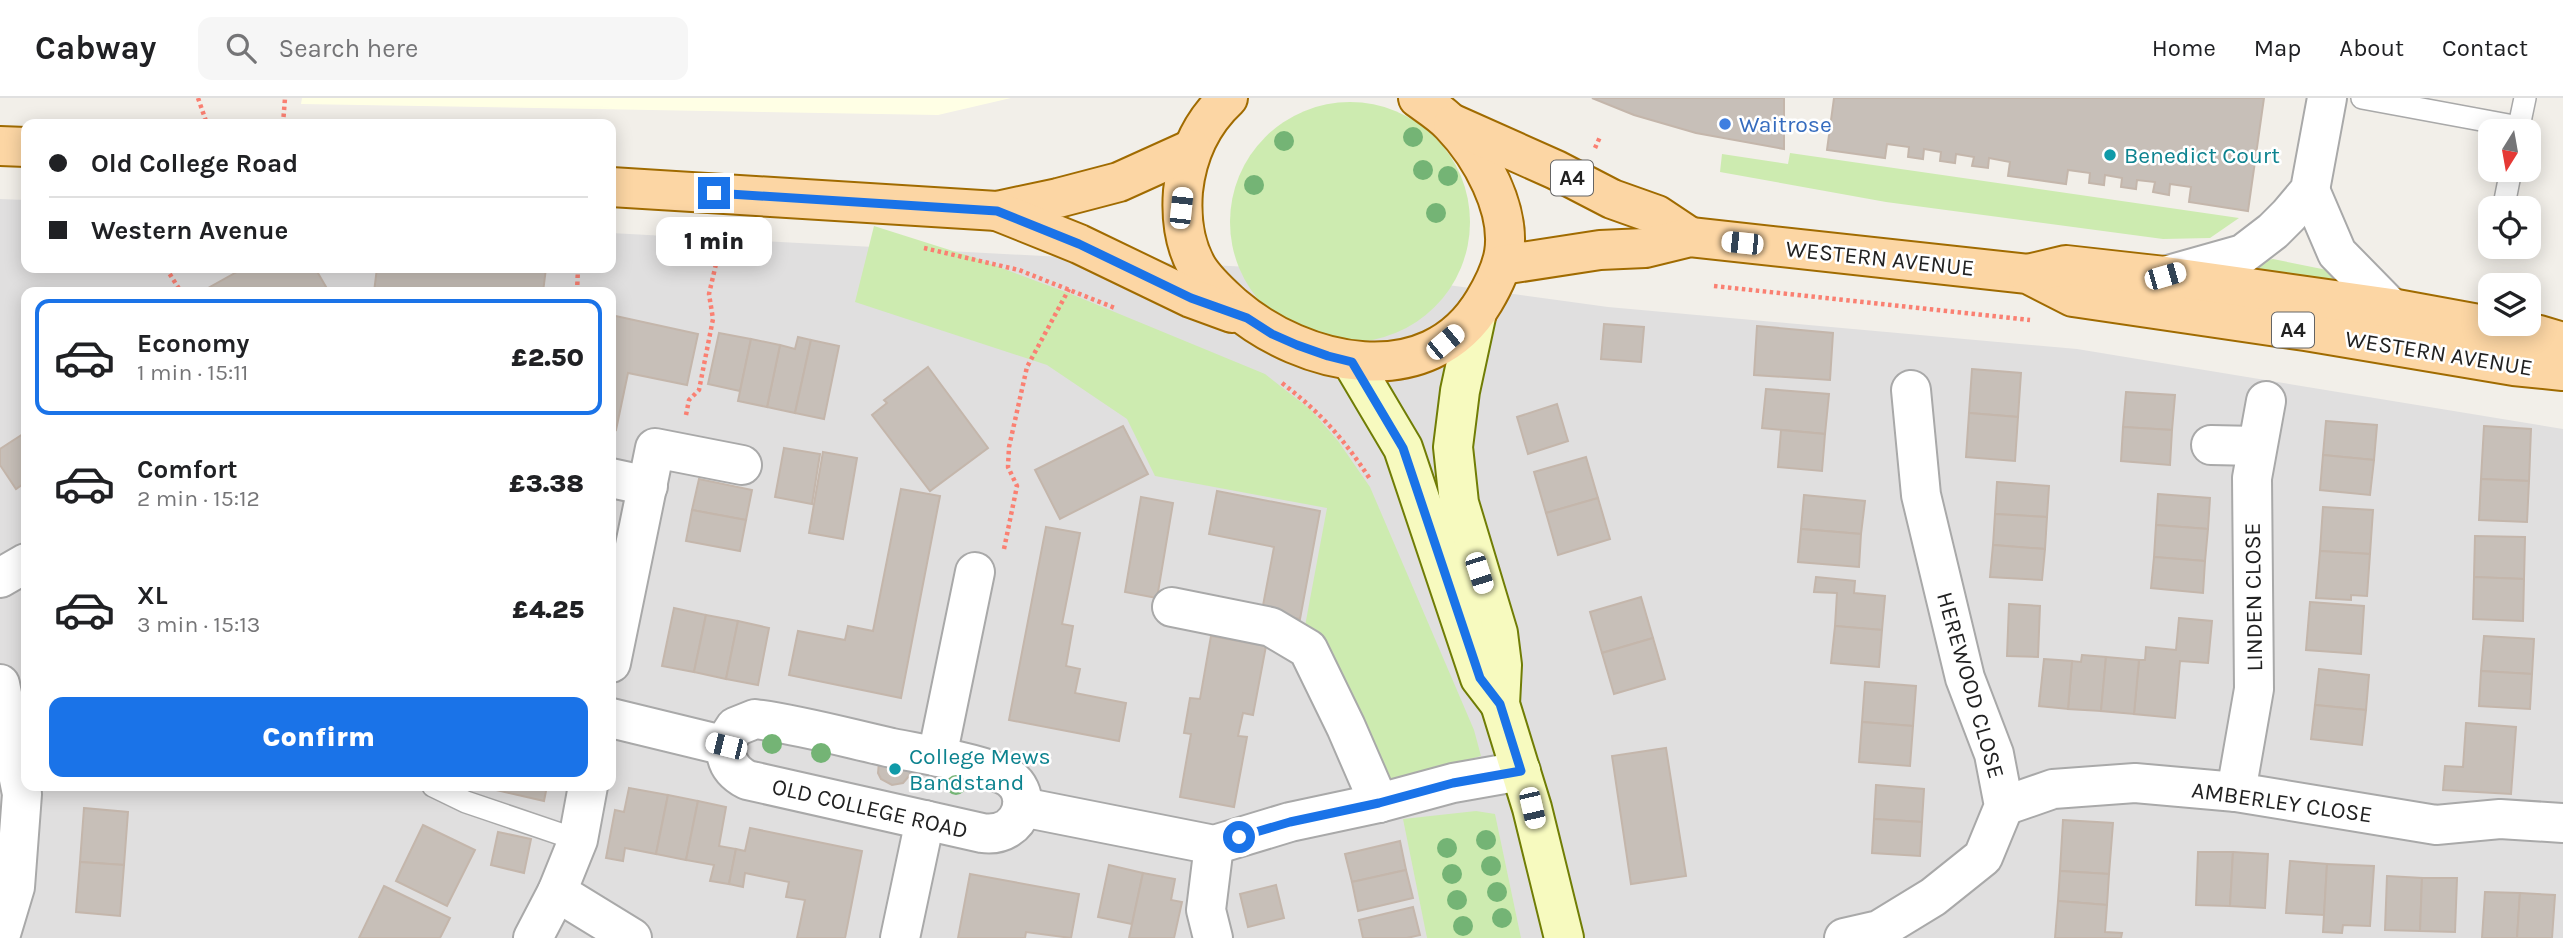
<!DOCTYPE html>
<html lang="en">
<head>
<meta charset="utf-8">
<style>
  body { margin:0; font-family:Karla,sans-serif; background:#f6f6f6; color:#202124; height:100vh; display:flex; flex-direction:column; font-size:26px; white-space:nowrap }
  * { box-sizing:border-box; margin:0 }
  p { font-size:23px; color:#757577 }
  .icon { flex:none; width:38px; height:38px; fill:none; stroke:currentColor; stroke-width:2; stroke-linecap:round; stroke-linejoin:round }
  .map { position:relative; flex:1; overflow:hidden }
  .sheet { position:absolute; left:21px; top:189px; width:595px; height:504px; display:flex; flex-direction:column; background:#fff; border-radius:14px; box-shadow:0 4px 18px #0003 }
  .sheet>* { flex:none }
  .banner { position:absolute; left:21px; top:21px; width:595px; height:154px; border-radius:14px; box-shadow:0 4px 18px #0003; display:grid; align-content:center; height:154px; padding:0 28px; background:#fff }
  .needle { width:46px; rotate:191deg }
  .fabs { position:absolute; left:2478px; top:21px; display:grid; gap:14px }
  .fabs a { display:grid; place-items:center; width:63px; height:63px; border-radius:14px; background:#fff; box-shadow:0 4px 18px #0003; font-size:35px }
  .end { position:absolute; width:32px; height:32px; margin:-16px; border:9px solid #1a73e8; background:#fff; box-shadow:0 0 0 4px #fff }
  .from { border-radius:50% }
  .bubble { position:absolute; height:49px; border-radius:14px; background:#fff; box-shadow:0 4px 18px #0003; font-size:23px; font-weight:800; line-height:49px; text-align:center }
  .car { position:absolute; width:21px; height:42px; margin:-21px -10px; border-radius:9px; box-shadow:0 0 5px 2px #0007; background:linear-gradient(#fff 24%,#345 0 40%,#fff 0 76%,#345 0 86%,#fff 0) }
  .banner b { display:flex; align-items:center; gap:24px; height:66px; font-size:26px }
  .banner b+b { border-top:2px solid #e0e0e0 }
  .banner i { width:18px; height:18px; background:#202124 }
  ul { padding:12px 0 0; list-style:none }
  li { display:flex; align-items:center; gap:21px; height:116px; margin:0 14px 10px; padding:0 14px; border:4px solid transparent; border-radius:14px }
  li div { flex:1 }
  li b { display:block; font-size:26px }
  li em { font-style:normal; font-weight:800 }
  li.current { border-color:#1a73e8 }
  li>.icon { width:63px; height:63px; stroke-width:1.5 }
  .primary-button { display:flex; gap:14px; margin-top:auto; padding:14px 28px }
  .primary-button a { flex:1; height:80px; border-radius:14px; background:#1a73e8; color:#fff; font-size:28px; font-weight:800; line-height:80px; text-align:center }
  header { display:flex; align-items:center; gap:42px; box-sizing:border-box; height:98px; padding:0 35px; background:#fff; border-bottom:2px solid #e0e0e0 }
  header strong { font-size:33px }
  nav { display:flex; gap:38px; margin-inline-start:auto; font-size:24px }
  .search { width:490px; height:63px; background:#f6f6f6; display:flex; align-items:center; gap:18px; box-sizing:border-box; padding:0 24px; border-radius:14px; color:#757577; font-size:26px }
  .map>svg:first-child { display:block }
</style>
</head>
<body>
<header>
<strong>Cabway</strong>
<div class="search"><svg class="icon" aria-label="search" viewBox="0 0 24 24"><circle cx="10" cy="10" r="6"/><path d="M15 15l6 6"/></svg>Search here</div>
<nav><a>Home</a><a>Map</a><a>About</a><a>Contact</a></nav>
</header>
<div class="map">
<svg width="2563" height="840" viewBox="0 0 2563 840">
  <rect width="100%" height="100%" fill="#f2efe9"/>
  <path fill="#e0dfdf" fill-rule="evenodd" d="M0 101 26 102V170H611V135L1361 175 1608 209 2077 251 2563 331V840H0ZM26 194H611V688H26Z"/>
  <path fill="#ffffe5" d="M302 0H1011L938 17 301 6Z"/>
  <g fill="#cdebb0">
    <circle cx="1350" cy="124" r="120"/>
    <path d="M1790 55 2239 120 2210 140 2163 141 1886 104 1720 74 1722 56 1788 66Z"/>
    <path d="M874 128 975 160 1071 196 1265 276 1311 312 1338 343 1370 389 1474 632 1481 658 1448 667 1384 699 1305 528 1327 410 1155 378 1127 321 1047 267 855 204Z"/>
    <path d="M2273 161 2327 172 2339 189 2250 175 2263 163Z"/>
    <path d="M1476 713 1495 716 1521 840H1427L1403 721Z"/>
  </g>
  <g fill="#c7bfb8" stroke="#c4b6ab" stroke-width="2">
    <path d="M1592 0H1784V51L1696 35 1634 17Z"/>
    <path d="M1834 0H2264L2248 113 2189 104 2191 89 2170 86 2169 97 2153 94 2155 84 2137 82 2136 91 2121 89 2122 80 2105 77 2104 87 2089 85 2090 75 2068 72 2066 86 2008 78 2010 64 1989 60 1988 70 1972 68 1974 59 1956 56 1955 65 1940 63 1941 54 1924 51 1923 61 1908 59 1909 49 1887 46 1885 60 1827 52Z"/>
    <path d="M244 170H315L329 194H201Z"/>
    <path d="M377 170H546L543 194H374Z"/>
    <path d="M611 217 698 236 687 287 628 275 616 332 611 331Z"/>
    <path d="M1604 226 1644 229 1641 264 1601 261Z"/>
    <path d="M1757 228 1833 235 1830 282 1754 277Z"/>
    <path d="M719 235 751 241 740 293 708 286Z"/>
    <path d="M798 239 811 242 795 315 767 309 780 247 795 251Z"/>
    <path d="M751 241 780 247 767 309 738 303Z"/>
    <path d="M811 242 839 248 824 321 795 315Z"/>
    <path d="M928 269 988 350 930 393 872 317 887 305 884 302Z"/>
    <path d="M1972 271 2021 275 2018 319 1969 315Z"/>
    <path d="M1766 291 1829 296 1825 336 1762 330Z"/>
    <path d="M2126 294 2175 297 2172 332 2123 329Z"/>
    <path d="M1557 306 1568 343 1528 356 1517 319Z"/>
    <path d="M1969 315 2018 319 2015 363 1966 359Z"/>
    <path d="M2326 323 2377 327 2374 362 2323 357Z"/>
    <path d="M1123 328 1148 376 1060 421 1035 372Z"/>
    <path d="M2484 328 2531 331 2529 383 2481 381Z"/>
    <path d="M2123 329 2172 332 2170 367 2121 363Z"/>
    <path d="M1781 332 1825 336 1822 373 1778 369Z"/>
    <path d="M26 334V384L16 391 0 367V351Z"/>
    <path d="M784 350 820 356 812 406 775 399Z"/>
    <path d="M823 354 857 360 843 441 809 435Z"/>
    <path d="M2323 357 2374 362 2370 397 2320 392Z"/>
    <path d="M1586 359 1598 400 1546 415 1534 374Z"/>
    <path d="M699 381 752 392 746 422 692 412Z"/>
    <path d="M2481 381 2529 383 2527 424 2479 422Z"/>
    <path d="M1997 384 2049 388 2047 419 1995 416Z"/>
    <path d="M901 391 940 398 901 600 789 577 798 533 845 542 848 528 873 533Z"/>
    <path d="M1217 393 1320 413 1300 521 1262 513 1274 449 1209 436Z"/>
    <path d="M2158 396 2210 400 2208 431 2156 427Z"/>
    <path d="M1804 397 1865 403 1861 436 1801 431Z"/>
    <path d="M1141 399 1173 405 1157 500 1125 494Z"/>
    <path d="M1598 400 1610 441 1558 457 1546 415Z"/>
    <path d="M2323 409 2373 412 2370 456 2320 453Z"/>
    <path d="M692 412 746 422 740 453 686 443Z"/>
    <path d="M1995 416 2047 419 2045 451 1993 447Z"/>
    <path d="M2156 427 2208 431 2205 463 2154 459Z"/>
    <path d="M1046 429 1080 435 1062 526 1073 528 1066 568 1080 571 1075 595 1126 605 1119 643 1009 622Z"/>
    <path d="M1801 431 1861 436 1859 469 1798 464Z"/>
    <path d="M2475 438 2525 439 2524 481 2474 479Z"/>
    <path d="M1993 447 2045 451 2042 482 1990 479Z"/>
    <path d="M2320 453 2370 456 2367 498 2351 497V502L2316 500Z"/>
    <path d="M2154 459 2205 463 2203 495 2151 490Z"/>
    <path d="M1816 479 1855 483 1854 495 1885 498 1882 532 1835 528 1837 495 1814 494Z"/>
    <path d="M2474 479 2524 481 2523 523 2473 521Z"/>
    <path d="M1641 499 1653 540 1602 555 1590 514Z"/>
    <path d="M2310 504 2364 508 2361 556 2306 552Z"/>
    <path d="M2009 506 2040 508 2038 559 2007 558Z"/>
    <path d="M674 510 706 517 694 574 662 568Z"/>
    <path d="M706 517 738 523 726 581 694 574Z"/>
    <path d="M2179 520 2212 523 2208 565 2180 563 2175 620 2134 616 2139 562H2145L2146 549 2176 552Z"/>
    <path d="M738 523 769 530 758 587 726 581Z"/>
    <path d="M1835 528 1882 532 1879 569 1831 565Z"/>
    <path d="M1211 538 1266 548 1253 617 1243 615 1238 638 1247 639 1234 709 1180 699 1191 636 1184 635 1190 600 1200 601Z"/>
    <path d="M2484 538 2534 541 2532 576 2481 573Z"/>
    <path d="M1653 540 1665 581 1614 596 1602 555Z"/>
    <path d="M2082 557 2106 559 2101 613 2068 611 2072 563 2081 564Z"/>
    <path d="M2106 559 2139 562 2134 616 2101 613Z"/>
    <path d="M2044 561 2072 563 2068 611 2039 608Z"/>
    <path d="M2319 571 2369 577 2366 612 2315 607Z"/>
    <path d="M2481 573 2532 576 2530 611 2479 608Z"/>
    <path d="M1865 584 1916 588 1913 628 1862 624Z"/>
    <path d="M2315 607 2366 612 2362 647 2311 641Z"/>
    <path d="M1862 624 1913 628 1910 668 1859 664Z"/>
    <path d="M2466 625 2516 629 2511 696 2443 692 2445 668 2463 669Z"/>
    <path d="M1666 650 1686 778 1631 786 1612 658Z"/>
    <path d="M879 664 912 672 910 677 903 685 892 687 881 681 878 675Z"/>
    <path d="M1876 687 1924 691 1922 724 1874 721Z"/>
    <path d="M479 688H547L544 703Z"/>
    <path d="M629 690 668 697 656 756 625 750 623 763 606 760 615 712 624 714Z"/>
    <path d="M668 697 698 703 686 762 656 756Z"/>
    <path d="M698 703 726 709 719 748 736 751 729 786 710 783 714 767 686 762Z"/>
    <path d="M84 710 128 714 124 767 80 764Z"/>
    <path d="M1874 721 1922 724 1920 758 1872 755Z"/>
    <path d="M2063 722 2113 725 2109 776 2060 773Z"/>
    <path d="M423 727 475 752 447 808 396 783Z"/>
    <path d="M750 730 862 753 845 840H797L805 802 786 799 789 784 745 775 743 789 729 786 736 751 745 753Z"/>
    <path d="M498 734 531 741 524 775 491 767Z"/>
    <path d="M1400 743 1406 772 1352 784 1345 756Z"/>
    <path d="M2198 754H2233L2230 808 2196 807Z"/>
    <path d="M2233 754 2268 756 2265 810 2230 808Z"/>
    <path d="M2290 763 2327 766 2324 817 2286 815Z"/>
    <path d="M80 764 124 767 120 818 76 814Z"/>
    <path d="M2327 766 2374 768 2370 828 2343 827 2342 835 2323 834Z"/>
    <path d="M1109 767 1143 775 1132 826 1098 819Z"/>
    <path d="M1406 772 1413 800 1358 813 1352 784Z"/>
    <path d="M2060 773 2109 776 2107 807 2058 803Z"/>
    <path d="M1143 775 1175 781 1171 802 1182 804 1174 840H1129Z"/>
    <path d="M970 776 1079 796 1071 840 1026 834 1025 840H958Z"/>
    <path d="M2387 778 2422 780 2420 833 2385 832Z"/>
    <path d="M2422 780H2457L2455 834 2420 833Z"/>
    <path d="M1276 787 1284 820 1248 829 1240 796Z"/>
    <path d="M384 788 450 820 440 840H359Z"/>
    <path d="M2485 794 2520 795 2517 840H2482Z"/>
    <path d="M2520 795 2555 797 2552 840H2517Z"/>
    <path d="M2058 803 2107 807 2105 834 2122 835 2121 840H2055Z"/>
    <path d="M1413 809 1420 837 1407 840H1363L1359 822Z"/>
  </g>
  <g fill="none" stroke-linecap="round" stroke-linejoin="round">
    <defs>
      <g id="service">
        <path d="M2362 0 2519 29"/>
        <path d="M2518 33 2525 0"/>
        <path d="M2505 102 2511 72"/>
        <path d="M433 688 466 704 578 742"/>
      </g>
      <g id="minor">
        <path d="M2310 92 2337 155 2391 210"/>
        <path d="M2165 178 2243 156 2273 133 2289 117 2310 92 2327 0"/>
        <path d="M2211 347 2257 348"/>
        <path d="M611 380 648 388"/>
        <path d="M0 480 26 465"/>
        <path d="M1172 509 1271 529 1308 551 1346 629 1379 705"/>
        <path d="M611 565 655 350 742 367"/>
        <path d="M0 586 22 696 15 789 0 839"/>
        <path d="M611 620 726 648"/>
        <path d="M755 621C801 627 847 640 892 650 928 657 968 663 1002 676 1037 690 1024 741 982 735L747 682C724 670 720 649 735 629Z"/>
        <path d="M937 659 975 474"/>
        <path d="M2236 694 2254 591 2252 380 2266 303"/>
        <path d="M2004 708 2053 691 2135 685 2236 694 2436 727 2500 721 2563 725"/>
        <path d="M1022 709 1214 747 1290 724 1379 705 1453 685 1521 673"/>
        <path d="M557 794 632 840"/>
        <path d="M533 840 557 794 578 742 588 688"/>
        <path d="M900 840 925 722"/>
        <path d="M1213 840 1206 812 1214 747"/>
        <path d="M1844 840 1879 832 1933 799 1983 759 2004 708 1994 656 1965 580 1921 397 1911 292"/>
      </g>
      <g id="secondary">
        <path d="M1477 214 1460 293 1453 349 1459 405 1498 535 1502 567 1500 606 1532 710 1564 840"/>
        <path d="M1352 264 1403 350 1480 580 1500 606"/>
      </g>
      <g id="primary">
        <path d="M1228 0C1201 25 1187 56 1183 93 1181 119 1184 146 1197 169 1206 184 1220 196 1233 208 1303 268 1428 297 1484 203 1493 188 1501 173 1504 155 1511 111 1481 57 1451 26 1442 16 1429 8 1418 0"/>
        <path d="M1453 26 1556 72 1612 101 1657 117 1690 139"/>
        <path d="M0 48 26 49"/>
        <path d="M611 89 997 113 1058 100 1119 84 1192 51"/>
        <path d="M997 113 1079 146 1191 200 1232 215"/>
        <path d="M1502 167 1600 152 1645 150 1690 139 2028 176 2073 199 2305 233 2514 268 2563 273"/>
        <path d="M2028 176 2066 167 2165 178 2391 210 2539 237 2563 244"/>
      </g>
    </defs>
    <use href="#service" stroke="#a9a9a9" stroke-width="24"/>
    <use href="#minor" stroke="#a9a9a9" stroke-width="42"/>
    <use href="#secondary" stroke="#707d05" stroke-width="42"/>
    <use href="#primary" stroke="#a06b00" stroke-width="42"/>
    <g stroke="#fa8072" stroke-width="4.5" stroke-dasharray="3.5 3.5" stroke-linecap="butt">
      <path d="M198 0 207 26"/>
      <path d="M283 26 285 0"/>
      <path d="M1595 50 1600 39"/>
      <path d="M924 150 1019 172 1115 210"/>
      <path d="M166 170 181 194"/>
      <path d="M1714 188 2030 222"/>
      <path d="M577 194 578 170"/>
      <path d="M1282 285C1321 315 1343 340 1370 381"/>
      <path d="M686 317 689 302 699 292 713 221 709 196 723 136"/>
      <path d="M1004 451 1017 388 1008 369 1009 349 1027 269 1069 191"/>
    </g>
    <use href="#service" stroke="#fff" stroke-width="21"/>
    <use href="#minor" stroke="#fff" stroke-width="38"/>
    <use href="#secondary" stroke="#f7fabf" stroke-width="38"/>
    <use href="#primary" stroke="#fcd6a4" stroke-width="38"/>
  </g>
  <g fill="#74b475">
    <circle cx="1413" cy="39" r="10"/>
    <circle cx="1284" cy="43" r="10"/>
    <circle cx="1423" cy="72" r="10"/>
    <circle cx="1448" cy="78" r="10"/>
    <circle cx="1254" cy="87" r="10"/>
    <circle cx="1436" cy="115" r="10"/>
    <circle cx="772" cy="646" r="10"/>
    <circle cx="821" cy="655" r="10"/>
    <circle cx="956" cy="687" r="10"/>
    <circle cx="1486" cy="742" r="10"/>
    <circle cx="1447" cy="750" r="10"/>
    <circle cx="1491" cy="768" r="10"/>
    <circle cx="1452" cy="776" r="10"/>
    <circle cx="1497" cy="794" r="10"/>
    <circle cx="1457" cy="802" r="10"/>
    <circle cx="1502" cy="820" r="10"/>
    <circle cx="1463" cy="828" r="10"/>
  </g>
  <g fill="none" stroke-linecap="round" stroke-linejoin="round">
    <path stroke="#1a73e8" stroke-width="9" d="M714 95 997 113 1079 146 1191 200 1247 220 1272 236 1297 247 1328 258 1352 264 1403 350 1480 580 1500 606 1521 673 1453 685 1379 705 1290 724 1239 739"/>
  </g>
  <circle fill="#3f7fe0" stroke="#fff" stroke-width="2.5" cx="1725" cy="26" r="7"/>
  <g fill="#0f9aa8" stroke="#fff" stroke-width="2.5">
    <circle cx="2110" cy="57" r="7"/>
    <circle cx="895" cy="671" r="7"/>
  </g>
  <g text-anchor="middle" stroke-width="5" stroke-linejoin="round" paint-order="stroke">
    <g fill="#fff" stroke="#646464" stroke-width="2">
      <rect x="1551" y="62.5" width="42" height="35" rx="5"/>
      <rect x="2272" y="214.5" width="42" height="35" rx="5"/>
    </g>
    <g font-size="21" font-weight="bold" fill="#222">
      <text x="1572" y="87">A4</text>
      <text x="2293" y="239">A4</text>
    </g>
    <g font-size="23" fill="#366cbe" stroke="#fff" text-anchor="start">
      <text x="1739" y="34">Waitrose</text>
    </g>
    <g font-size="23" fill="#0d838f" stroke="#fff" text-anchor="start">
      <text x="2124" y="65">Benedict Court</text>
      <text x="909" y="666">College Mews<tspan x="909" dy="26">Bandstand</tspan></text>
    </g>
    <g font-size="23" fill="#222" stroke="#fff">
      <text transform="translate(1880 160) rotate(6)" y="8">WESTERN AVENUE</text>
      <text transform="translate(2439 255) rotate(9)" y="8">WESTERN AVENUE</text>
      <text transform="translate(2253 499) rotate(-91)" y="8">LINDEN CLOSE</text>
      <text transform="translate(1971 587) rotate(74)" y="8">HEREWOOD CLOSE</text>
      <text transform="translate(2282 704) rotate(8)" y="8">AMBERLEY CLOSE</text>
      <text transform="translate(870 710) rotate(13)" y="8">OLD COLLEGE ROAD</text>
    </g>
  </g>
</svg>
<div class="fabs">
<a><svg class="needle" viewBox="-14 -14 28 28"><path d="M0-13l5 13h-10z" fill="#e53935"/><path d="M0 13l5-13h-10z" fill="#757577"/></svg></a>
<a><svg class="icon" aria-label="locate" viewBox="0 0 24 24"><circle cx="12" cy="12" r="6"/><path d="M12 2v4M12 18v4M2 12h4M18 12h4"/></svg></a>
<a><svg class="icon" aria-label="layers" viewBox="0 0 24 24"><path d="M12 4l9 5-9 5-9-5zM3 14l9 5 9-5"/></svg></a>
</div>
<i class="end from" style="left:1239px;top:739px"></i>
<i class="end" style="left:714px;top:95px"></i>
<div class="bubble" style="left:656px;top:119px;width:116px">1 min</div>
<i class="car" style="left:1181px;top:110px;rotate:6deg"></i>
<i class="car" style="left:1742px;top:145px;rotate:276deg"></i>
<i class="car" style="left:2165px;top:178px;rotate:74deg"></i>
<i class="car" style="left:1445px;top:244px;rotate:50deg"></i>
<i class="car" style="left:1479px;top:475px;rotate:162deg"></i>
<i class="car" style="left:726px;top:648px;rotate:284deg"></i>
<i class="car" style="left:1532px;top:710px;rotate:167deg"></i>
<div class="banner">
<b><i class="from"></i>Old College Road</b>
<b><i></i>Western Avenue</b>
</div>
<section class="sheet">
<ul>
<li class="current"><svg class="icon" aria-label="car" viewBox="0 0 24 24"><path d="M5 17H2v-5l4-1 3-4h7l3 4 3 1v5h-3M9 17h6M6 11h13"/><circle cx="7" cy="17" r="2"/><circle cx="17" cy="17" r="2"/></svg><div><b>Economy</b><p>1 min · 15:11</p></div><em>£2.50</em></li>
<li><svg class="icon" aria-label="car" viewBox="0 0 24 24"><path d="M5 17H2v-5l4-1 3-4h7l3 4 3 1v5h-3M9 17h6M6 11h13"/><circle cx="7" cy="17" r="2"/><circle cx="17" cy="17" r="2"/></svg><div><b>Comfort</b><p>2 min · 15:12</p></div><em>£3.38</em></li>
<li><svg class="icon" aria-label="car" viewBox="0 0 24 24"><path d="M5 17H2v-5l4-1 3-4h7l3 4 3 1v5h-3M9 17h6M6 11h13"/><circle cx="7" cy="17" r="2"/><circle cx="17" cy="17" r="2"/></svg><div><b>XL</b><p>3 min · 15:13</p></div><em>£4.25</em></li>
</ul>
<div class="primary-button"><a>Confirm</a></div>
</section>
</div>
</body>
</html>
